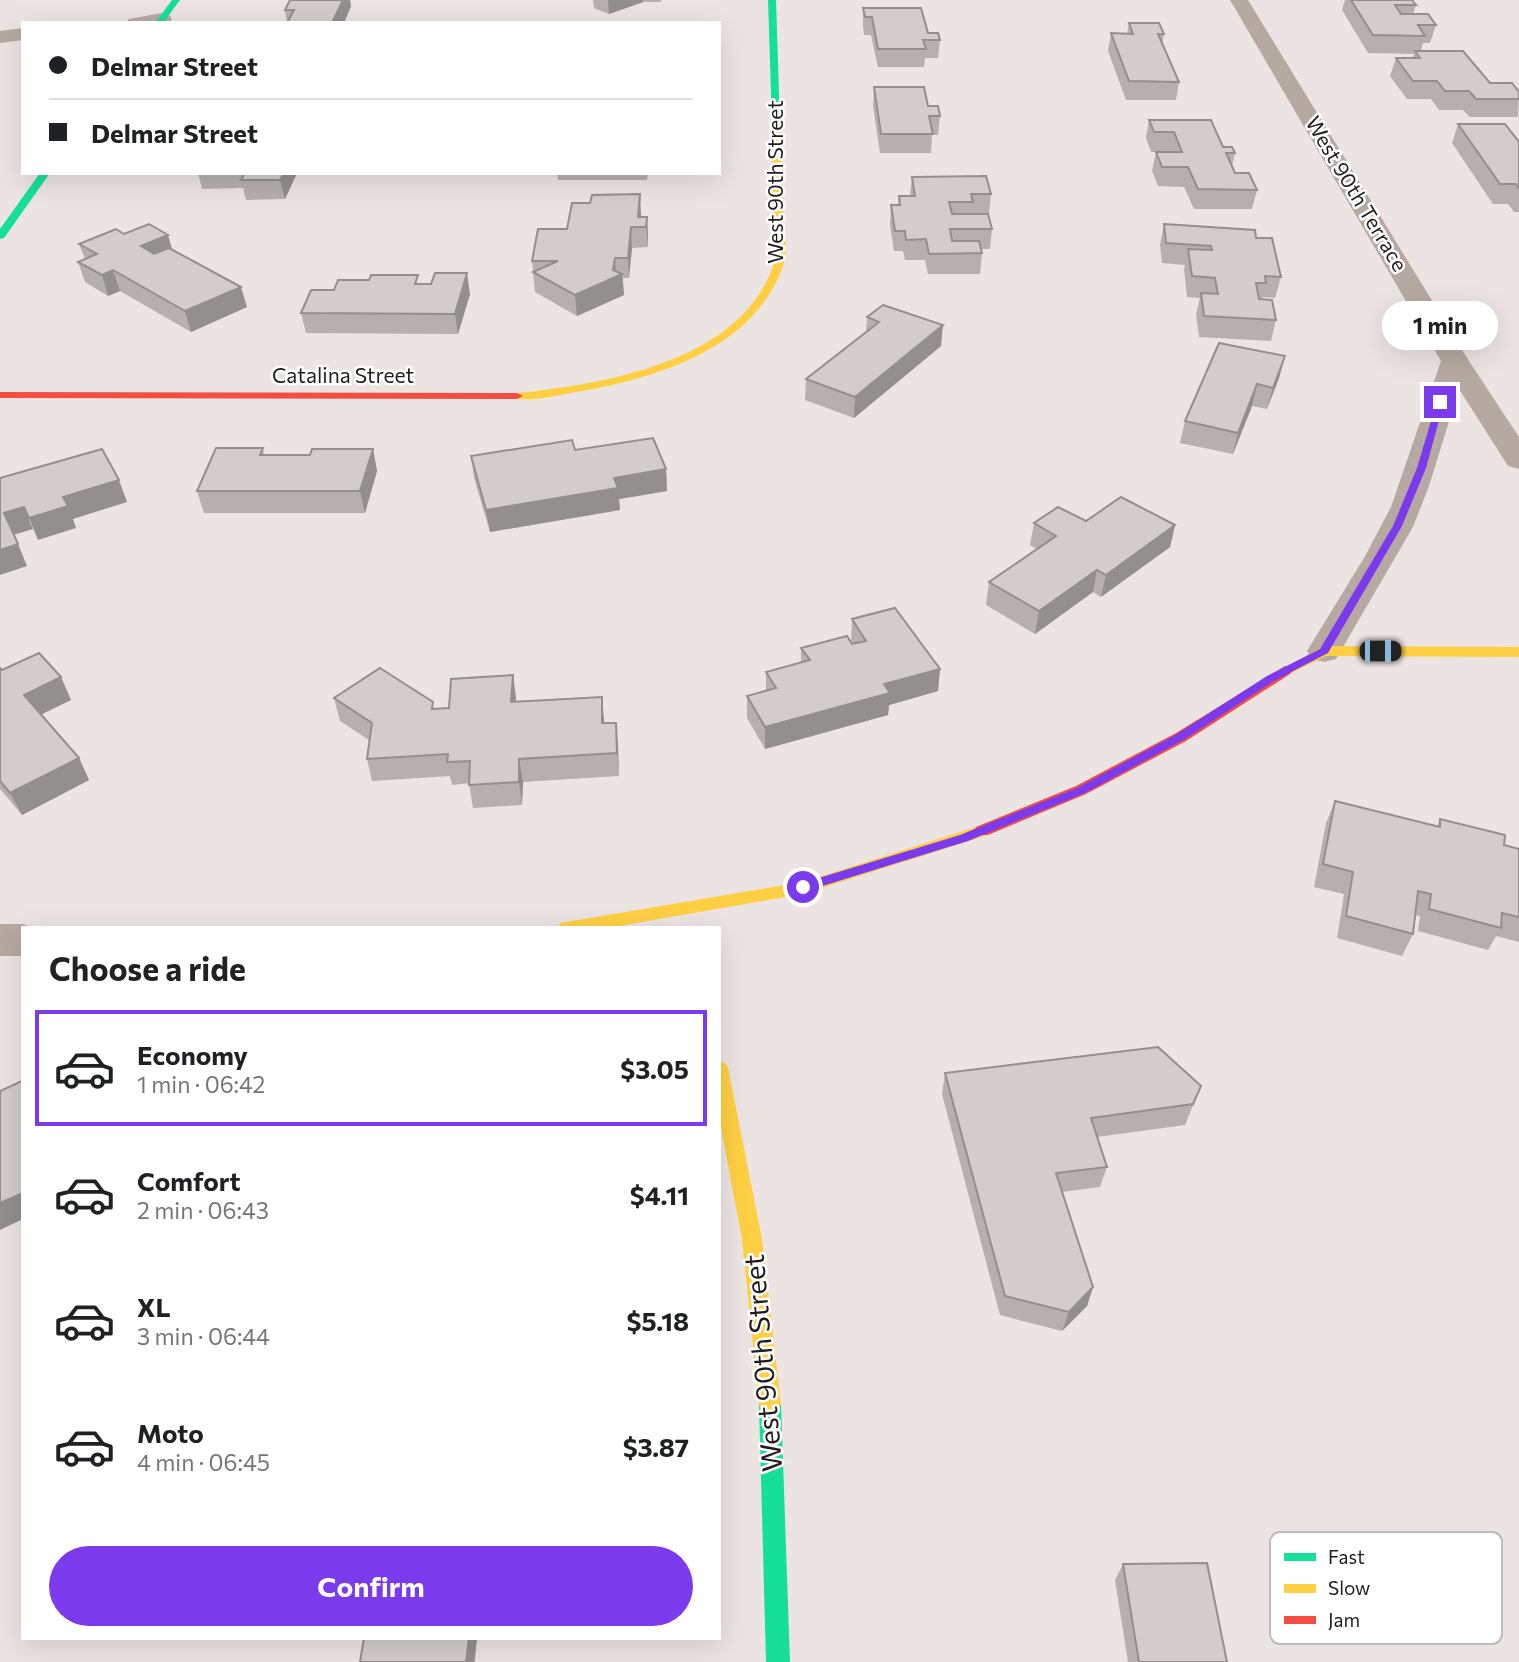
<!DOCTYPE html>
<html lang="en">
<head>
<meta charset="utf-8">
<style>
  body { margin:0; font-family:Commissioner,sans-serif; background:#f2f2f2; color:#202124; height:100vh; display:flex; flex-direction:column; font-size:26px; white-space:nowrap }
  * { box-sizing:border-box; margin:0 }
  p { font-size:23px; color:#757577 }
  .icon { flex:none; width:38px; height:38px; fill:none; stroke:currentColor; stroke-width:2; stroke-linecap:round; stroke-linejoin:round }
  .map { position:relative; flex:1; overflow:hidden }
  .panel { position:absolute; left:21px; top:926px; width:700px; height:714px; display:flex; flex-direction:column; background:#fff; border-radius:0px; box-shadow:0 7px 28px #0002 }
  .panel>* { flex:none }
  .hud { position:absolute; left:21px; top:21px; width:700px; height:154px; border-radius:0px; box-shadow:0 7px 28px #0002; display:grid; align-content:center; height:154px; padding:0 28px; background:#fff }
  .end { position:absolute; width:32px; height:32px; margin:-16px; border:9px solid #7c3aed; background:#fff; box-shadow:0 0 0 4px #fff }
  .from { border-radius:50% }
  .bubble { position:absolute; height:49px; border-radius:24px; background:#fff; box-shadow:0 7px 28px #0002; font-size:23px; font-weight:700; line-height:49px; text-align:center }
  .car { position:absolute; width:21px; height:42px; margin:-21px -10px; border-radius:9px; box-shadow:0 0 5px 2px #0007; background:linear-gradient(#222 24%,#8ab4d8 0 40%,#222 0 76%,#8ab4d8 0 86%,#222 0) }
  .hud b { display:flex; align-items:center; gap:24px; height:66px; font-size:26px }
  .hud b+b { border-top:2px solid #e0e0e0 }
  .hud i { width:18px; height:18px; background:#202124 }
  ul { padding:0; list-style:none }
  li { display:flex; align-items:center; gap:21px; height:116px; margin:0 14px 10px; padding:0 14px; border:4px solid transparent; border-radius:0px }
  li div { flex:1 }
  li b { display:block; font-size:26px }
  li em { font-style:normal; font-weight:700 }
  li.current { border-color:#7c3aed }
  li>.icon { width:63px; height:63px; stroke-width:1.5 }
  h2 { padding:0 28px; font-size:32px; line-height:84px }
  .action { display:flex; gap:14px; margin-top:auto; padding:14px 28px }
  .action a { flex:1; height:80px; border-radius:42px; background:#7c3aed; color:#fff; font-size:28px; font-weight:700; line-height:80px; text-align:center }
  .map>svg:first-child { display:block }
</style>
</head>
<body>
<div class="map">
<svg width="1519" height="1662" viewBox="0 0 1519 1662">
  <rect width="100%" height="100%" fill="#ece4e2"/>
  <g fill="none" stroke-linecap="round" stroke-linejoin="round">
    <g fill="#b6a9a2" fill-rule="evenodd">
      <path d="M1230 0H1248L1469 361 1519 437V469L1508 466 1459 389 1429 486 1413 527 1336 659 1324 662 1312 659 1307 651 1364 558 1391 507 1441 361Z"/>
      <path d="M162 13 169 15 172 19 169 23H126L129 19Z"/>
      <path d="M23 28V40L0 43V31Z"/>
      <path d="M0 924H23L34 928H23V956H0Z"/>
    </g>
    <g fill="#16e098" fill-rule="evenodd">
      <path d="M172 0H180L163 23H155Z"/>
      <path d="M768 0H776L780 124 776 127 772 124Z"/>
      <path d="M40 173H50L4 238 0 239V229Z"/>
      <path d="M770 1394 778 1397 781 1404 790 1662H766L759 1404 762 1397Z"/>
    </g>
    <g fill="#ffcf43" fill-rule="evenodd">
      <path d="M776 121 780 124C782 158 783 192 784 226 784 238 788 252 784 263 756 350 652 380 571 393 553 396 531 402 513 398L511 396 517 393C605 384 743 361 774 263 778 251 774 237 774 225 773 192 772 158 772 124Z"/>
      <path d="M1324 646 1519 647V657L1326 656 1290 674H1280L1278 671Z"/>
      <path d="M982 825 990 831 988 835 803 894 607 928H558L560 923 566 922 803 882Z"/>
      <path d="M719 1061 725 1063 728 1068 762 1239 781 1404 778 1411 770 1414 762 1411 759 1404 742 1239 719 1117Z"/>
    </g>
    <g fill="#f24e42" fill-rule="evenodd">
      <path d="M0 392 517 393 523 396 517 399 0 398Z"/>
      <path d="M1285 666 1292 671 1290 674 1186 741 1086 794 988 835H976L974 831 976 827 1076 786 1176 733Z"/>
    </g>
  </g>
  <g fill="#b5afaf">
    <path d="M290 0H350L351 6 344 23H287L285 10Z"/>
    <path d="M593 0H661V2H643L609 14 594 8Z"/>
    <path d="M1345 0H1412L1416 5 1413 14 1436 25 1430 43H1423L1421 51 1490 83 1519 92 1518 117H1470L1463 110H1439L1431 99H1407L1390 76 1396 58H1413L1414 54 1368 53 1342 10Z"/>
    <path d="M863 8 928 33 940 40 938 58H925L924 67H878L871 35H864L863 26Z"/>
    <path d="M1129 23 1164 34 1162 44 1179 82 1176 100H1126L1108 51 1111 33 1127 34Z"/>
    <path d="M874 87 928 106 940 116 938 135H932L931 153H880L873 106Z"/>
    <path d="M1149 120 1223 147 1235 153 1232 166 1235 173 1257 190 1252 209H1194L1184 187 1158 186 1152 171 1156 152H1170H1151L1146 138Z"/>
    <path d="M1458 124 1519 142V212H1514L1508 204H1493L1452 143Z"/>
    <path d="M198 173H297L285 199 246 200 243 188 202 189Z"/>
    <path d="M557 173H648L647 180H558Z"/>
    <path d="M912 177 991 194 989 214 992 229 990 249H981L982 253 980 274H928L925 260H905L903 251H894L890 225 891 205H898L899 196H910Z"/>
    <path d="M641 214V217H647L648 247 632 248 629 278H623L624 295 577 316 535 292 532 261 567 229Z"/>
    <path d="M1164 224 1256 238 1281 277 1275 298 1263 297 1262 299 1276 320 1271 341 1199 337 1196 314 1200 298 1187 297 1184 269 1185 265 1162 263 1160 245Z"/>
    <path d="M79 244 173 249 247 307 191 332 120 291 108 296 85 282 78 262 85 259Z"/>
    <path d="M419 284 470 294 458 334 306 333 301 313 334 290Z"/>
    <path d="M867 317 941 346 854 418 805 400 806 379 866 332Z"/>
    <path d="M1285 356 1279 378 1267 409 1252 406 1233 454 1180 443 1185 421Z"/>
    <path d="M263 448 264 455H310L373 449 377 471 365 513H204L197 491Z"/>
    <path d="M575 450 666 469 667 491 619 499 620 510 490 532 474 478 471 456Z"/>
    <path d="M1086 521 1175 525 1170 547 1101 597 1093 592 1035 634 986 605 989 582 1037 549 1030 545 1034 523Z"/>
    <path d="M852 619 940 669 938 691 889 705 888 715 765 749 747 718V696L766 691V672L801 663V648L853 644 851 641Z"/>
    <path d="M0 668 2 670 61 677 71 700 41 714 79 758 89 780 22 815 0 789Z"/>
    <path d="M513 675 516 702 604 723H616L619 776 523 782 522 805 473 808 469 783 452 785 450 776 372 781 367 759 369 740 340 721 334 698 434 709 449 708Z"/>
    <path d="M1335 801 1437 827 1440 819 1504 845 1519 849V942L1496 936 1488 950 1418 931 1420 916 1415 915 1413 934 1402 956 1337 938 1344 894 1314 887 1326 823Z"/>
    <path d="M945 1073 1201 1086 1185 1125 1097 1137 1107 1167 1100 1187 1062 1192 1093 1287 1087 1306 1062 1331 1000 1315 942 1094Z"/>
    <path d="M1123 1564 1227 1662H1128L1115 1580Z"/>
    <path d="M338 1638H477L475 1662H360L363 1640H339Z"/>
  </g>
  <g fill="#938f8e">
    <path d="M343 0H350L351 6 344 23H332Z"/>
    <path d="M608 0H643V2L609 14Z"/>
    <path d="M284 173H297L285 199 280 180Z"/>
    <path d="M640 194 641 214 640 227 638 217Z"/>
    <path d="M647 217 648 237V247L646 227Z"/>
    <path d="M631 227 632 248 629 278 628 258Z"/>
    <path d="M168 235 174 256 147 267 141 246Z"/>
    <path d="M615 258 616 277 622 274 624 295 577 316 575 295 613 270Z"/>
    <path d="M113 270 120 291 108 296 102 275Z"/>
    <path d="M467 273 470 294 458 334 455 314Z"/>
    <path d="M241 287 247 307 191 332 185 311Z"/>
    <path d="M943 325 941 346 854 418 855 397Z"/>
    <path d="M1285 356 1279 378 1267 409 1273 388Z"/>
    <path d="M1257 384 1252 406 1233 454 1238 433Z"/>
    <path d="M373 449 377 471 365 513 360 491Z"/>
    <path d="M666 469 667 491 619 499 620 510 490 532 486 510 614 478Z"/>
    <path d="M119 480 127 502 73 519 76 528 38 540 29 518 63 497Z"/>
    <path d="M24 507 33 529 13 535 4 513Z"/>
    <path d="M1175 525 1170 547 1101 597 1106 575Z"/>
    <path d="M18 544 27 566 0 575V550Z"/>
    <path d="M1097 570 1093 592 1035 634 1039 611Z"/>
    <path d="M940 669 938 691 889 705 888 715 765 749V727L884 684Z"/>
    <path d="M513 675 516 698 515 724 511 702Z"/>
    <path d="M61 677 71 700 34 718 24 695Z"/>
    <path d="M602 697 604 719V746L602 723Z"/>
    <path d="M616 723 618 745 619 776 617 753Z"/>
    <path d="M79 758 89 780 22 815 10 793Z"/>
    <path d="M519 759 523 782 522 805 519 782Z"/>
    <path d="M23 1193V1219L0 1230V1203Z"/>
    <path d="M1093 1287 1087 1306 1062 1331 1069 1312Z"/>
    <path d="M469 1638H477L474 1662H466Z"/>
  </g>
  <g fill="#d2cccb" stroke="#938f8e" stroke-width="2">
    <path d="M290 0H343L332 23H287L294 10H285Z"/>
    <path d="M1351 0H1412L1416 5H1395L1401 14H1428L1436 25H1418L1425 36 1373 35Z"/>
    <path d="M863 8H921L928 33H938L940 40H923L926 49H878L872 17H865Z"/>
    <path d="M1129 23H1159L1164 34H1158L1179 82 1129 81 1111 33 1133 34Z"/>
    <path d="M1415 51H1463L1490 83H1512L1519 92V99H1476L1469 91H1445L1437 81H1413L1396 58H1420Z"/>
    <path d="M874 87H924L928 106H938L940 116H929L933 134H881Z"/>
    <path d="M1149 120H1211L1223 147H1232L1235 153H1226L1235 173H1249L1257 190 1198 189 1188 167H1162L1156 152H1182L1174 132H1154Z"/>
    <path d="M1458 124H1505L1519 142V189L1516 184H1500Z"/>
    <path d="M245 173H284L280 180H241Z"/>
    <path d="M986 176 991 194H971L973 202H949L952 214H988L992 229H950L952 241H979L982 253 929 254 926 239 906 240 905 231H895L891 205H900L899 196H915L912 177Z"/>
    <path d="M640 194 638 217H647L646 227H631L628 258H615L613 270 622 274 575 295 533 272 558 261H532L538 229H567L572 203H590L592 195Z"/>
    <path d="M149 224 168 235 141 246 154 254 169 248 241 287 185 311 113 270 102 275 78 262 97 254 79 244 116 229 124 234Z"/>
    <path d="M1164 224 1255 230 1256 238H1272L1281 277 1265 276 1266 283H1256L1259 299 1272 300 1276 320 1204 316 1201 293 1218 294 1215 278 1192 276 1188 249 1212 250 1211 246 1166 243Z"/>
    <path d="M435 273H467L455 314 301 313 311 290H334L338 280H369L371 275H418L415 284H431Z"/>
    <path d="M883 305 943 325 855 397 806 379 879 322 867 317Z"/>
    <path d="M1219 343 1285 356 1273 388 1257 384 1238 433 1185 421Z"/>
    <path d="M653 438 666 469 614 478 618 488 486 510 471 456 572 440 575 450Z"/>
    <path d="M216 448H263L260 455H310L312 449H373L360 491H197Z"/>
    <path d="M102 449 119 480 63 497 68 506 29 518 24 507 4 513 18 544 0 550V478Z"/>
    <path d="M1121 497 1175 525 1106 575 1097 570 1039 611 989 582 1056 536 1034 523 1058 507 1086 521Z"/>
    <path d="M895 608 940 669 884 684 890 693 765 727 747 696 776 688 766 672 810 660 801 648 847 636 852 644 866 641 852 619Z"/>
    <path d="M39 653 61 677 24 695 79 758 10 793 0 781V668L2 670Z"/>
    <path d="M380 668 433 702 432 709 449 708 451 679 513 675 511 702 602 697V723H616L617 753 519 759V782L469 785 470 761 447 762 448 754 367 759 372 723 334 698Z"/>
    <path d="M1335 801 1440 827V819L1505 835 1504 845 1519 849V917L1502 913 1501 928 1429 909 1431 894 1418 891 1413 934 1346 916 1353 872 1323 864Z"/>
    <path d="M1158 1047 1201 1086 1193 1104 1091 1118 1107 1167 1056 1173 1093 1287 1069 1312 1005 1296 945 1073Z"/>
    <path d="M22 1081 23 1193 0 1203V1091Z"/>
    <path d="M1207 1563 1227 1662H1139L1123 1564Z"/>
    <path d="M364 1638H469L466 1662H360Z"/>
  </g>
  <path fill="#7c3aed" d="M1437 401 1444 402 1426 468 1402 526 1328 653 1274 681 1185 739 1085 793 968 841 803 892 799 891V884L960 835 1077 788 1177 734 1267 676 1320 649 1393 526 1417 468Z"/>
  <g text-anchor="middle" stroke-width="5" stroke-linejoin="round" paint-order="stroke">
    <g font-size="21" fill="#221d1c" stroke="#fff">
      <text transform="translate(776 182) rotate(-90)" y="7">West 90th Street</text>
      <text transform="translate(1356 194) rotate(59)" y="7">West 90th Terrace</text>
      <text x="343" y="383">Catalina Street</text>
    </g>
    <g font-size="28" fill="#221d1c" stroke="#fff">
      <text transform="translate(763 1363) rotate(-95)" y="10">West 90th Street</text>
    </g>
  </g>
  <rect x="1270" y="1532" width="232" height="112" rx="10" fill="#fff" stroke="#bdbbbb" stroke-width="2"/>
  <rect x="1284" y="1553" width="32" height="8" fill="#16e098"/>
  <rect x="1284" y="1584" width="32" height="9" fill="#ffcf43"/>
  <rect x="1284" y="1616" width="32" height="8" fill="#f24e42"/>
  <g font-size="19" fill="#221d1c">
    <text x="1328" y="1564">Fast</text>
    <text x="1328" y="1595">Slow</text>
    <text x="1328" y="1627">Jam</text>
  </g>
</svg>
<i class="end from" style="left:803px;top:887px"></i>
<i class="end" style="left:1440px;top:402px"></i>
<div class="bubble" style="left:1382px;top:301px;width:116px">1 min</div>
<i class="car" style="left:1380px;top:651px;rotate:90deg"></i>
<div class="hud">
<b><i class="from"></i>Delmar Street</b>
<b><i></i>Delmar Street</b>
</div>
<section class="panel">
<h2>Choose a ride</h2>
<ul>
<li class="current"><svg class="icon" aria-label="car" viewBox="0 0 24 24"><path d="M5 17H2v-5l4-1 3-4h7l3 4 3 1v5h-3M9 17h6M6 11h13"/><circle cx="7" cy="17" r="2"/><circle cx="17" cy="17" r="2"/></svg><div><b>Economy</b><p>1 min · 06:42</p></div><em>$3.05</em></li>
<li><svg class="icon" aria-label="car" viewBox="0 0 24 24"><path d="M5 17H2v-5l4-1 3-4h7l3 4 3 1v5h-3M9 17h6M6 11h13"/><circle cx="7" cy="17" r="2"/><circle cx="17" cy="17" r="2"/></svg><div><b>Comfort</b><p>2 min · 06:43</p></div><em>$4.11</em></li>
<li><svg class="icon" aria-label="car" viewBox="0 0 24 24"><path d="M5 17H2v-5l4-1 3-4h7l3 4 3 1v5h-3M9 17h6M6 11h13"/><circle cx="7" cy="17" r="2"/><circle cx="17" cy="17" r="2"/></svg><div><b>XL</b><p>3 min · 06:44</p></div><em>$5.18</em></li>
<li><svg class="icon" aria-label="car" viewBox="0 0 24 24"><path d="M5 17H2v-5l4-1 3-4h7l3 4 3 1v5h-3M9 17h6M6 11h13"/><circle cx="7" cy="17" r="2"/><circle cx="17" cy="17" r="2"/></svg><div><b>Moto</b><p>4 min · 06:45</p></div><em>$3.87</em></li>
</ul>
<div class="action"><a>Confirm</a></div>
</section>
</div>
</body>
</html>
